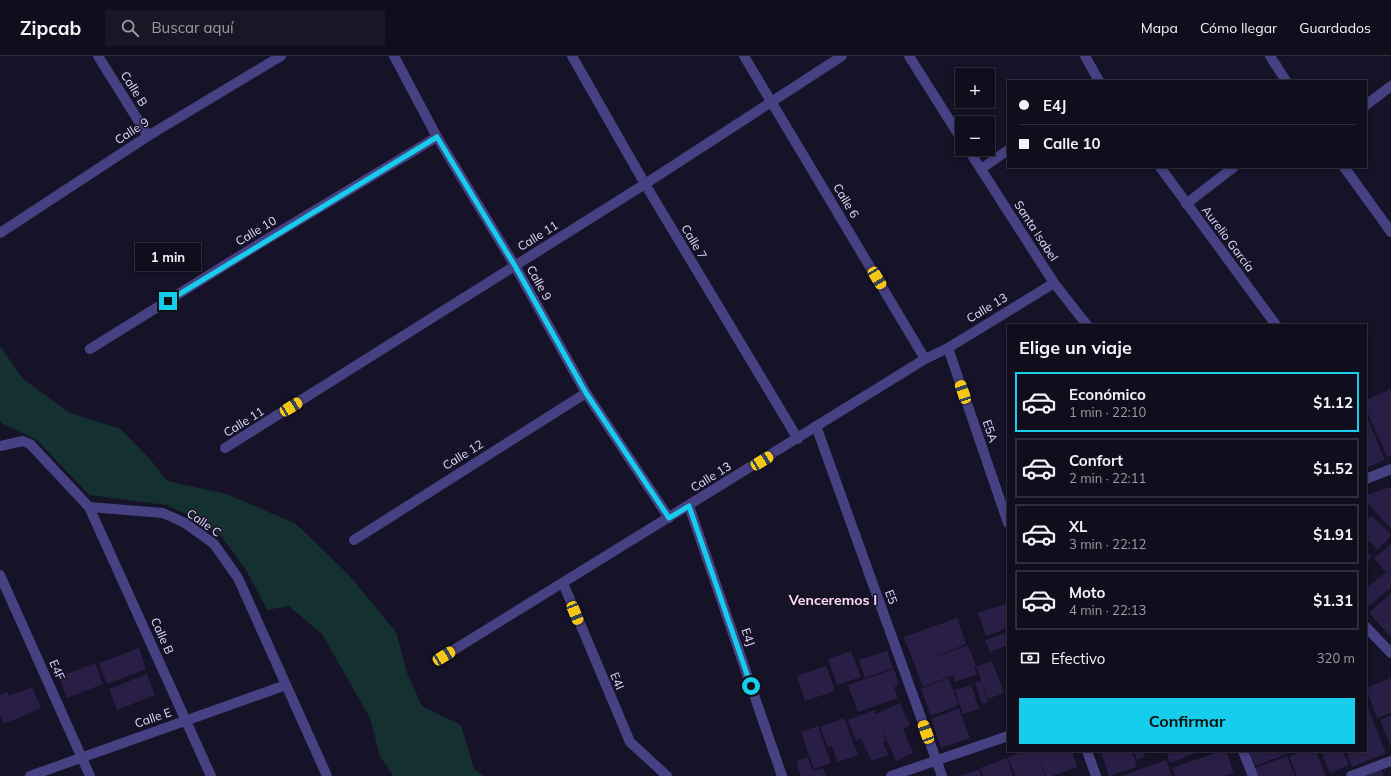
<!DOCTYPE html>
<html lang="es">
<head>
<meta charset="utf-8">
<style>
  body { margin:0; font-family:Mulish,sans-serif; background:#191726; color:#f1f3f6; height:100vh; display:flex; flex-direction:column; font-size:15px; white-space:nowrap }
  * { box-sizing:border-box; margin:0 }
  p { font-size:13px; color:#9c9ca4 }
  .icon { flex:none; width:22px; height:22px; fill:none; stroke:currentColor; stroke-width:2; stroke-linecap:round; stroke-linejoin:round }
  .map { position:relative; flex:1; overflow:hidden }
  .drawer { position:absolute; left:1007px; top:268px; width:360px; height:428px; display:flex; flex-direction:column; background:#100e1d; border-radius:0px; box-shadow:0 2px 6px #0003,0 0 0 1px #302e3b }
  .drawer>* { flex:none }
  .guide { position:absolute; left:1007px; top:24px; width:360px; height:88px; border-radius:0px; box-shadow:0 2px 6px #0003,0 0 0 1px #302e3b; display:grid; align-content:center; height:88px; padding:0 12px; background:#100e1d }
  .fabs { position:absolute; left:955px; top:12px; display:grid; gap:8px }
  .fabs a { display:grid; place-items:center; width:40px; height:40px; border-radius:0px; background:#100e1d; box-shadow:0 2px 6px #0003,0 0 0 1px #302e3b; font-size:20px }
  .end { position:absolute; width:18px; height:18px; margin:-9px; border:5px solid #16cdec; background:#111; box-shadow:0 0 0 2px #111 }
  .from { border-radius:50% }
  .bubble { position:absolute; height:28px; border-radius:0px; background:#100e1d; box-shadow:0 2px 6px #0003,0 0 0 1px #302e3b; font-size:13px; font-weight:700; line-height:28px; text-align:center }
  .car { position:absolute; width:12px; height:24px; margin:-12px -6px; border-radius:5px; box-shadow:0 0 3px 1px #0007; background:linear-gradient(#f5c518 24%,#345 0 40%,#f5c518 0 76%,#345 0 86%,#f5c518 0) }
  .guide b { display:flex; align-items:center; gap:14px; height:38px; font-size:15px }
  .guide b+b { border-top:1px solid #302e3b }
  .guide i { width:10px; height:10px; background:#f1f3f6 }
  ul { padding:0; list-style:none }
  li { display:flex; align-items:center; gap:12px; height:60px; margin:0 8px 6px; padding:0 4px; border:2px solid #302e3b; border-radius:0px }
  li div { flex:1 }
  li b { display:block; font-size:15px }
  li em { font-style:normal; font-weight:700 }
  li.selected { border-color:#16cdec }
  li>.icon { width:36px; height:36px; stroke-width:1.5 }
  h2 { padding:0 12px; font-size:18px; line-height:48px }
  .pay { display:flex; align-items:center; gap:10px; height:44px; padding:0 12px; font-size:15px }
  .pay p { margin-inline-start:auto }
  .button { display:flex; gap:8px; margin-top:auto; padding:8px 12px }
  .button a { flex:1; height:46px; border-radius:0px; background:#16cdec; color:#111; font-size:16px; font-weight:700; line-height:46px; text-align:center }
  header { display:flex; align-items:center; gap:24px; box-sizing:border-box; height:56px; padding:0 20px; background:#100e1d; border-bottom:1px solid #302e3b }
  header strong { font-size:19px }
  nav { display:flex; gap:22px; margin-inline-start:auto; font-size:14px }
  .search { width:280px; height:36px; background:#191726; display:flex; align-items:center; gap:10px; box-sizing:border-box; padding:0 14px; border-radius:0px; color:#9c9ca4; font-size:15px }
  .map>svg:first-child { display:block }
</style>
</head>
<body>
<header>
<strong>Zipcab</strong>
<div class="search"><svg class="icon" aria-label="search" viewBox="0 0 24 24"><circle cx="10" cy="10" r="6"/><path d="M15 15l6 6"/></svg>Buscar aquí</div>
<nav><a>Mapa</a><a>Cómo llegar</a><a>Guardados</a></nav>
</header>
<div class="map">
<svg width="1391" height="720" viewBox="0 0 1391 720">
  <rect width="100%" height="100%" fill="#161227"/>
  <path fill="#153030" d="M0 290 23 323 70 357 121 373 150 403 167 425 227 438 296 468 349 519 396 576 407 617 422 650 461 669 474 713 484 720H393L380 700 370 662 322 578 289 550 267 554 246 514 221 480 195 462 166 449 89 439 37 384 3 368 0 365Z"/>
  <g fill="#291f46">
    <path d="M1391 333V400L1387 401 1366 353V344Z"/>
    <path d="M1366 359 1385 404 1366 412Z"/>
    <path d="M1391 431V473L1366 445V439Z"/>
    <path d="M1371 459 1391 478V480L1378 494 1366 482V464Z"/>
    <path d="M1391 488V532L1366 552V532L1386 516 1374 502Z"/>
    <path d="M1366 495 1372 501 1366 507Z"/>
    <path d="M1391 537V579L1390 580 1369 557Z"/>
    <path d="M1008 547V572L986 580 978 557Z"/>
    <path d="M957 562 966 588 921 607 968 589 976 610 974 611 977 618 955 626 953 619 923 631 904 581Z"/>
    <path d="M1008 576V589L990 596 985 584Z"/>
    <path d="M139 592 146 613 107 628 99 607Z"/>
    <path d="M851 595 861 621 837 629 828 603Z"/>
    <path d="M887 595 893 612 865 622 859 604Z"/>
    <path d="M992 605 1004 637 988 643 976 611Z"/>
    <path d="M95 607 103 628 67 642 59 621Z"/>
    <path d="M826 610 835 635 805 645 797 620Z"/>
    <path d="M894 613 899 629 894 631 898 642 858 656 848 629Z"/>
    <path d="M147 618 155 639 117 654 109 633Z"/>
    <path d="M948 622 959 649 931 660 921 633Z"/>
    <path d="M1391 622V657L1377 662 1366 632Z"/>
    <path d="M981 625 988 646 982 648 975 627Z"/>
    <path d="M971 629 979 653 963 658 955 634Z"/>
    <path d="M32 631 41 652 4 668 0 658V639L7 636 9 640Z"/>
    <path d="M1008 631V641L1005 632Z"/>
    <path d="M900 647 910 669 903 673 913 697 896 705 881 671 886 685 883 686 888 699 872 705 861 683 856 685 848 664 874 654 876 658Z"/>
    <path d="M1366 647 1386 697 1352 711 1346 695H1366Z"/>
    <path d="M959 652 970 682 941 692 931 663Z"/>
    <path d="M1391 659V690L1380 664Z"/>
    <path d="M844 662 858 699 837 706 832 690 828 692 820 671Z"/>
    <path d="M818 670 831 707 814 713 801 676Z"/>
    <path d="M1025 695H1072L1077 711 1052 720H1046L1039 701 1045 720H1015L1008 701Z"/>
    <path d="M1101 695H1132L1137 711 1109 720Z"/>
    <path d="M1134 695H1143L1145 701 1137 704Z"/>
    <path d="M1166 695H1197L1198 696 1170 707Z"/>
    <path d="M1221 695H1226L1234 717 1224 720H1175L1172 712Z"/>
    <path d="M1249 695H1291L1292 696 1255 710Z"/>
    <path d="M1302 695H1316L1326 720H1297L1289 700Z"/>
    <path d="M1321 695H1343L1349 709 1330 717Z"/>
    <path d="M1287 700 1295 720H1258L1255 712Z"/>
    <path d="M808 701 813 715 823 712 826 720H801L796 705Z"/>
    <path d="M1007 702 1013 720H983L980 712Z"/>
    <path d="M1166 704 1172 720H1121Z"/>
    <path d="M979 713 981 720H960Z"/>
    <path d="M1381 714 1384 720H1366Z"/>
  </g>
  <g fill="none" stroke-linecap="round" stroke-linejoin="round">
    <g stroke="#464182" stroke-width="10">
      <path d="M98 0 148 80"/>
      <path d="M394 0 437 81 515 210 586 337 669 462"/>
      <path d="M572 0 645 128 798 383"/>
      <path d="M744 0 925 303"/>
      <path d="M1085 0 1099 25"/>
      <path d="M1270 0 1286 25"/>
      <path d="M1366 49 1391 30"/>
      <path d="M1160 111 1276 269"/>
      <path d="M1344 111 1391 176"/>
      <path d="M981 113 1008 94"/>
      <path d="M1186 148 1234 111"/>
      <path d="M0 177 148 80 281 0"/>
      <path d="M948 292 1008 467"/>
      <path d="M90 293 259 188 437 81"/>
      <path d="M816 370 942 720"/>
      <path d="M0 390 23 385 30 388 89 451 163 457 185 467 214 488 238 522 327 720"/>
      <path d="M225 392 645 128 842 0"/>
      <path d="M1366 423 1391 413"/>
      <path d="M689 450 782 720"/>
      <path d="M89 451 211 720"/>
      <path d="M354 484 586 337"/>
      <path d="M0 519 90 720"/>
      <path d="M563 527 630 686 667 720"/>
      <path d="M1366 571 1391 597"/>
      <path d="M444 600 925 303 948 292 1054 227"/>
      <path d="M1087 695 1096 720"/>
      <path d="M1243 695 1253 720"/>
      <path d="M30 720 286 629"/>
      <path d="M1351 720 1391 705"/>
    </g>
    <g stroke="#464182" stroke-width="10">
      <path d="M909 0 962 84"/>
      <path d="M968 93 1054 227 1087 269"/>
      <path d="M891 720 1008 680"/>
    </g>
  </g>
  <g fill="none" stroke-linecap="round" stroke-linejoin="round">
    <path stroke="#16cdec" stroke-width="5" d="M168 245 437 81 515 210 586 337 669 462 689 450 751 630"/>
  </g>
  <g text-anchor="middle" stroke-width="3" stroke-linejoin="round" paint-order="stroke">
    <g font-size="12" fill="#e0dafc" stroke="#161227">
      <text transform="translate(134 33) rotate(58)" y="4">Calle B</text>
      <text transform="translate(132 75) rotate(-33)" y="4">Calle 9</text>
      <text transform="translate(846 145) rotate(59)" y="4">Calle 6</text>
      <text transform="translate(256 175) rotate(-31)" y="4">Calle 10</text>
      <text transform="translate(1036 175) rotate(57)" y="4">Santa Isabel</text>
      <text transform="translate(538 180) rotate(-32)" y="4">Calle 11</text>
      <text transform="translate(1228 183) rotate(53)" y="4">Aurelio García</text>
      <text transform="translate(694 186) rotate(59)" y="4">Calle 7</text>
      <text transform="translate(539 227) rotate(61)" y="4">Calle 9</text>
      <text transform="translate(987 252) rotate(-31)" y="4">Calle 13</text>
      <text transform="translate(244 366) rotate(-32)" y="4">Calle 11</text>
      <text transform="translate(990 375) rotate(71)" y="4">E5A</text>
      <text transform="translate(463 399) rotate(-32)" y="4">Calle 12</text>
      <text transform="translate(711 421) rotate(-32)" y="4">Calle 13</text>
      <text transform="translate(204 467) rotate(35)" y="4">Calle C</text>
      <text transform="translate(891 541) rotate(70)" y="4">E5</text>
      <text transform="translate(162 580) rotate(66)" y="4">Calle B</text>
      <text transform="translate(748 581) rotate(71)" y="4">E4J</text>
      <text transform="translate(57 614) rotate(66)" y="4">E4F</text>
      <text transform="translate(617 625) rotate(67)" y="4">E4I</text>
      <text transform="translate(153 662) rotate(-19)" y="4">Calle E</text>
    </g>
    <g font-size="14" font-weight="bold" fill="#fcdcef" stroke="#161227">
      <text x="833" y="549">Venceremos I</text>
    </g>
  </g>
</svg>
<div class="fabs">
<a>+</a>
<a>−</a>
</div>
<i class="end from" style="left:751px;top:630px"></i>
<i class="end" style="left:168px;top:245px"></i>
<div class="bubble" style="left:135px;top:187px;width:66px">1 min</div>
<i class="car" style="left:877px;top:222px;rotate:149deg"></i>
<i class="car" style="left:963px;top:336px;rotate:341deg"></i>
<i class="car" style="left:291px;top:351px;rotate:58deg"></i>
<i class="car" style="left:762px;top:405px;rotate:58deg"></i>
<i class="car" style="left:575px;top:557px;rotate:158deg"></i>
<i class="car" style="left:444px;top:600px;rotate:58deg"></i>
<i class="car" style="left:926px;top:676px;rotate:340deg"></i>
<div class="guide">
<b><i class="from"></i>E4J</b>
<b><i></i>Calle 10</b>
</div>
<section class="drawer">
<h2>Elige un viaje</h2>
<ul>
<li class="selected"><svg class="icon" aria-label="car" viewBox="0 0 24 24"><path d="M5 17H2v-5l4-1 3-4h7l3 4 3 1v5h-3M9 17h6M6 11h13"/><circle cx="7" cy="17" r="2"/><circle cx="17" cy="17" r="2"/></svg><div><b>Económico</b><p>1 min · 22:10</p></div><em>$1.12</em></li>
<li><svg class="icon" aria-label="car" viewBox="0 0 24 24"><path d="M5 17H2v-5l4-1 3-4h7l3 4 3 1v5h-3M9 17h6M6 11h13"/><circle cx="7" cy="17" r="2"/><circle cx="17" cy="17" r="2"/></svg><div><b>Confort</b><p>2 min · 22:11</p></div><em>$1.52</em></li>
<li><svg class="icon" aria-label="car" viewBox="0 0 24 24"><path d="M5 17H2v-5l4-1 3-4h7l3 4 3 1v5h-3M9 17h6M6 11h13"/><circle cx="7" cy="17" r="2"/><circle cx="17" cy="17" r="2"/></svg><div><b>XL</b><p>3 min · 22:12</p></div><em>$1.91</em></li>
<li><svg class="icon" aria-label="car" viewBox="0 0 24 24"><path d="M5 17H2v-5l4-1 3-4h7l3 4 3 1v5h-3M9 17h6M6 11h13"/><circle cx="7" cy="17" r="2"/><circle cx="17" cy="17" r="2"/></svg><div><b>Moto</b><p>4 min · 22:13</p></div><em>$1.31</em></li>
</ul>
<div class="pay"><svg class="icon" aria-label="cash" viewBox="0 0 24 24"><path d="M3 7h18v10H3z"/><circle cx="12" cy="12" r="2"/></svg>Efectivo<p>320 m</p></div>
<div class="button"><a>Confirmar</a></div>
</section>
</div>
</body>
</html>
